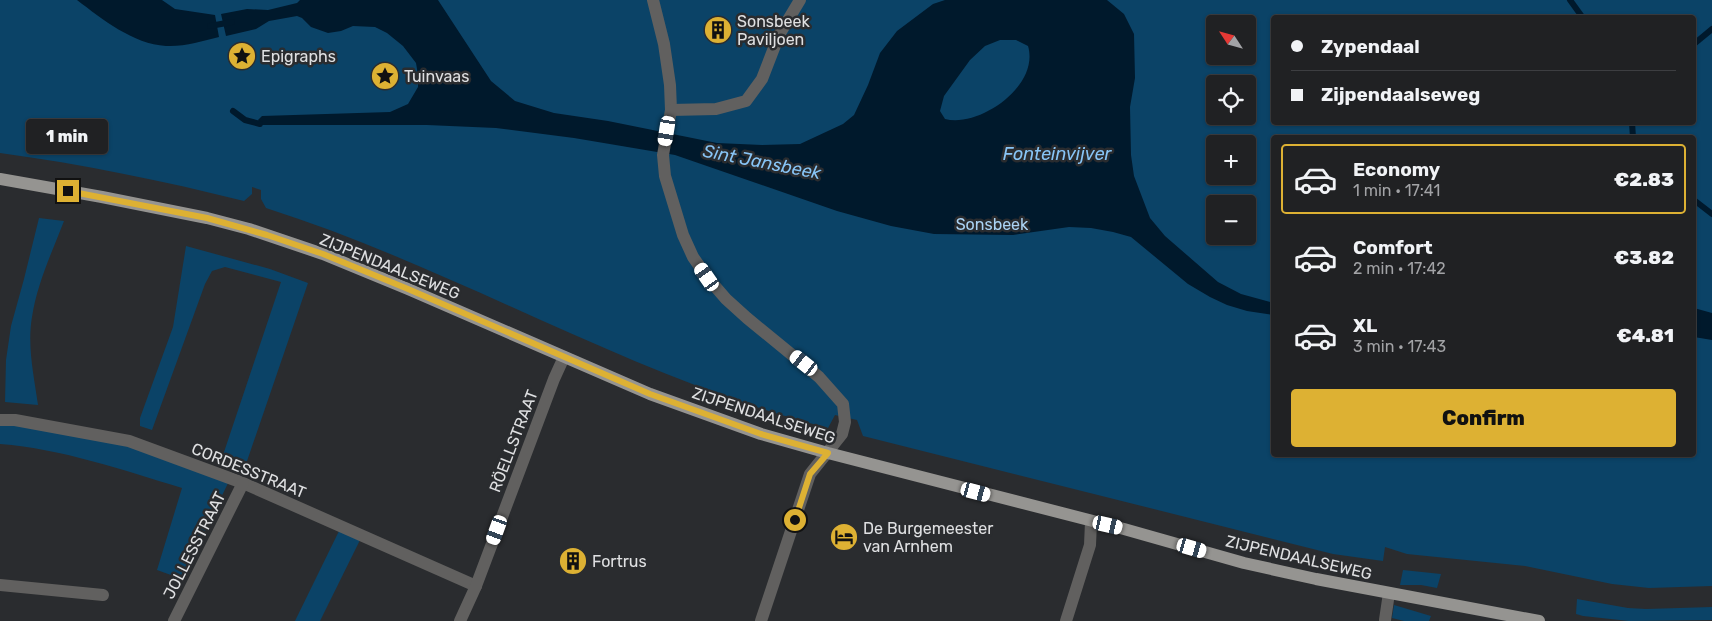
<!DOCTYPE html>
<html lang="en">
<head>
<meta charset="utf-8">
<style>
  body { margin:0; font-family:Rubik,sans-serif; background:#28292b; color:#f1f3f6; height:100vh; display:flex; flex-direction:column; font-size:19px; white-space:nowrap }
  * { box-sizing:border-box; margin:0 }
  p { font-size:16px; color:#a2a3a6 }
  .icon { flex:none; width:28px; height:28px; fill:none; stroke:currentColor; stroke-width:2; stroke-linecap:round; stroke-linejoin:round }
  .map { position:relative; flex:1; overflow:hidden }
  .drawer { position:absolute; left:1271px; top:135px; width:425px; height:322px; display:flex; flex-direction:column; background:#202123; border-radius:5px; box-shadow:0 1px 4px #0004,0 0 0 1px #3d3e41 }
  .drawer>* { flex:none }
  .guide { position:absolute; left:1271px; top:15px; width:425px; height:110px; border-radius:5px; box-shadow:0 1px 4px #0004,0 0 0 1px #3d3e41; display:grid; align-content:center; height:110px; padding:0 20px; background:#202123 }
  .needle { width:32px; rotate:306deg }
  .tools { position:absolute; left:1206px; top:15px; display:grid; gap:10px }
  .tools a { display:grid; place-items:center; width:50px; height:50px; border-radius:5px; background:#202123; box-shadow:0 1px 4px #0004,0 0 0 1px #3d3e41; font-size:25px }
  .end { position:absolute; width:22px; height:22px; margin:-11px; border:6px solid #ddb133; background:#111; box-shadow:0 0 0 2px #111 }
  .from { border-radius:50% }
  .bubble { position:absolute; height:35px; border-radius:5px; background:#202123; box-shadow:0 1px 4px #0004,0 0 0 1px #3d3e41; font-size:16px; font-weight:800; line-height:35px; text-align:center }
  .car { position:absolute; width:15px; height:30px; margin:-15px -8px; border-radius:6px; box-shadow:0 0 4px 1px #0007; background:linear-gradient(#fff 24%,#345 0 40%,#fff 0 76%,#345 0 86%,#fff 0) }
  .guide b { display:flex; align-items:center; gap:18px; height:48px; font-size:19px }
  .guide b+b { border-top:1px solid #3d3e41 }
  .guide i { width:12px; height:12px; background:#f1f3f6 }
  ul { padding:9px 0 0; list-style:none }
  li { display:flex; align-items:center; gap:15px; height:70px; margin:0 10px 8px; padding:0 10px; border:2px solid transparent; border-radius:5px }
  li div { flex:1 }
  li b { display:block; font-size:19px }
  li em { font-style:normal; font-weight:800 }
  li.active { border-color:#ddb133 }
  li>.icon { width:45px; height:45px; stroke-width:1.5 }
  .action { display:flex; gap:10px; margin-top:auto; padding:10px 20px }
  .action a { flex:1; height:58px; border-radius:5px; background:#ddb133; color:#111; font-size:20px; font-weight:800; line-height:58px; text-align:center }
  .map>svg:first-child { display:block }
</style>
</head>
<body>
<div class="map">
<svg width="1712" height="621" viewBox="0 0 1712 621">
  <rect width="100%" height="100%" fill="#2a2c2f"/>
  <g fill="#0b4367" fill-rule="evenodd">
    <path d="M0 0H1712V586L1649 588 1612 584 1525 566 1407 554 1385 547 1383 561 1333 554 863 436 857 420 835 415 828 428C632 378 458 269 266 208L261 199V190L252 187V194L244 201C164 181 82 164 0 153ZM1274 18H1694V122H1274ZM1215 24H1248V56H1215ZM1215 84H1248V116H1215ZM1274 138H1694V455H1274ZM1215 144H1248V176H1215ZM1215 204H1248V236H1215Z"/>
    <path d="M39 218 64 221C52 252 37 284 32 317 27 346 34 376 38 405L5 402 6 360 11 326 24 279Z"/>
    <path d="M186 246 270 269 308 283 246 464 223 455 281 282 225 267 212 271 205 284 152 430 140 426V418L173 327Z"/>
    <path d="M0 422 107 438 229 481 182 579 157 570 182 488C123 470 62 449 0 444Z"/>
    <path d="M340 529 361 538 320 621H295Z"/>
    <path d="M1403 570 1441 574 1437 588 1421 585H1400Z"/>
    <path d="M1577 599 1628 608 1646 609 1712 607V620L1629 621 1583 616 1576 614Z"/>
    <path d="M1394 605 1431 616 1429 621H1404L1392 618Z"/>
  </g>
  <g fill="#00192c" fill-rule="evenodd">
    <path d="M77 0H162L175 9 215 15 219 37C202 41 184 47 166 46 133 44 102 19 77 0Z"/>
    <path d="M300 0H438L491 81 515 101 554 113 608 121 717 143 762 145 800 144 843 124 854 115 868 85 880 53 897 31 933 4 945 0H1107L1124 14 1134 34 1135 78 1130 107 1131 155 1134 176 1150 218 1165 236 1218 282 1241 294 1274 303V315L1247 311 1227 305 1210 297 1188 284 1131 237 1113 232 1091 228 1069 227 1013 235 934 234 891 226 837 211 675 155 574 138 496 128 427 125H261L258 120 262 116 390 112 408 104 418 87V75L416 63 403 46 387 33 375 27 353 26 341 31 328 33 311 27 302 18 297 16 269 21 256 29 226 36 221 14 247 9 268 10 297 3ZM1000 40H1016L1028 46C1040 86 979 128 945 119L940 111 944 96 970 60 985 46Z"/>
    <path d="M1694 308 1712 313V340L1694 337Z"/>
  </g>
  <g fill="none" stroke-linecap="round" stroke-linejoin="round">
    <g stroke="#00192c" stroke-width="6">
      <path d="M1570 0 1583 18"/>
      <path d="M210 26 232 22"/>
      <path d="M1694 44 1712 29"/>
      <path d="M233 111 245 120 260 124"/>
      <path d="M1632 122 1633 138"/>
      <path d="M1694 200 1712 214"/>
    </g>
    <g stroke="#61605f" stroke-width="12">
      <path d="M653 0 664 44 670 85 671 110 663 155 665 176 683 235 693 257 707 277 726 299 747 318 819 377 843 404 845 422 842 434 810 474 761 621"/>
      <path d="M671 110 716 109 746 101 762 79 779 35 800 0"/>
      <path d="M0 420H15L129 441 243 483 476 586"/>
      <path d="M0 585 103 595"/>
      <path d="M1385 620 1389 593"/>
      <path d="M174 621 243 483"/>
      <path d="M460 621 476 586 554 379 564 357"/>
      <path d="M1066 621 1090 545 1091 522"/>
    </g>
    <path stroke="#959491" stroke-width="12" d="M0 179 102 197 207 218 249 229 323 254 408 289 650 394 761 434 828 453 1124 529 1244 563 1316 579 1539 621"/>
  </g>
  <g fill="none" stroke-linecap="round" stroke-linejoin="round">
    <path stroke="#ddb133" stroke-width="6" d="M68 191 207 218 267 235 323 254 408 289 650 394 761 434 828 453 810 474 795 520"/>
  </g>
  <defs>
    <symbol id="building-disc" viewBox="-11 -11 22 22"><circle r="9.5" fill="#ddb133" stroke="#2a2c2f"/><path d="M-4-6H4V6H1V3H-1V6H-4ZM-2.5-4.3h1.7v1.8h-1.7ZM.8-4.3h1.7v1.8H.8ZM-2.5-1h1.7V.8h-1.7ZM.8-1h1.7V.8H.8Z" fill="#111"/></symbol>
    <symbol id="sight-disc" viewBox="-11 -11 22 22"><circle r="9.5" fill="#ddb133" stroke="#2a2c2f"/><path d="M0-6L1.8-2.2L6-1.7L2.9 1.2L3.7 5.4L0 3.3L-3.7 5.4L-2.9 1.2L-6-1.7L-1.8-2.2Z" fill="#111"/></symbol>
    <symbol id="hotel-disc" viewBox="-11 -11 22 22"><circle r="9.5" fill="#ddb133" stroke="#2a2c2f"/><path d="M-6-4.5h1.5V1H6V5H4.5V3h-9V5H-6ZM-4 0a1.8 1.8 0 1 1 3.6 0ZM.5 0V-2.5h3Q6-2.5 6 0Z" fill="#111"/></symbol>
  </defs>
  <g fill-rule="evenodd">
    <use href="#building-disc" x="702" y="14" width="32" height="32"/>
    <use href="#sight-disc" x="226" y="40" width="32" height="32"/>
    <use href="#sight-disc" x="369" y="60" width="32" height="32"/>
    <use href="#hotel-disc" x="828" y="521" width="32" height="32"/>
    <use href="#building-disc" x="557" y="545" width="32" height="32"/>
  </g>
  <g text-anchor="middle" stroke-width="5" stroke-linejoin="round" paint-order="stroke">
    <g font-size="16" fill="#dfe0e2" stroke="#2a2c2f" text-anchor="start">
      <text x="737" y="27">Sonsbeek<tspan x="737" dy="18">Paviljoen</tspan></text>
      <text x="261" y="62">Epigraphs</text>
      <text x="404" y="82">Tuinvaas</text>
      <text x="863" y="534">De Burgemeester<tspan x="863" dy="18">van Arnhem</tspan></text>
      <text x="592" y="567">Fortrus</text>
    </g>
    <g font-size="16" fill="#abd3f4" stroke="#2a2c2f">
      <text x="992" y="230">Sonsbeek</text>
    </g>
    <g font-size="16" fill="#dfe0e2" stroke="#2a2c2f">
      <text transform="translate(390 266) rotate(22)" y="6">ZIJPENDAALSEWEG</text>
      <text transform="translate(764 415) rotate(18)" y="6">ZIJPENDAALSEWEG</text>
      <text transform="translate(513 441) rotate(-69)" y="6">RÖELLSTRAAT</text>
      <text transform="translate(249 470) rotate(22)" y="6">CORDESSTRAAT</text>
      <text transform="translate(194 545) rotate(-63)" y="6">JOLLESSTRAAT</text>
      <text transform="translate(1299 557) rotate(13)" y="6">ZIJPENDAALSEWEG</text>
    </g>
    <g font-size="18" font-style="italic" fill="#88c5f6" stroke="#2a2c2f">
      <text x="1057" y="160">Fonteinvijver</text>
      <text transform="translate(762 162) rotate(11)" y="6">Sint Jansbeek</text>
    </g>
  </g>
</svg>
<div class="tools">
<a><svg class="needle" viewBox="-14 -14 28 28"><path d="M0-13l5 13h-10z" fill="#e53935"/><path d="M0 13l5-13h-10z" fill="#a2a3a6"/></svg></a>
<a><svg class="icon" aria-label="locate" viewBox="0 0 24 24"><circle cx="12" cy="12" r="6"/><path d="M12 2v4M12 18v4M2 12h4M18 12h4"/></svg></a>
<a>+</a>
<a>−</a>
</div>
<i class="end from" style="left:795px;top:520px"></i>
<i class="end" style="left:68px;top:191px"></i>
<div class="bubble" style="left:26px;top:119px;width:82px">1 min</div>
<i class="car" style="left:667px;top:131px;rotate:189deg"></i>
<i class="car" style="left:707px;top:277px;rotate:325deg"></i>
<i class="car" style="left:804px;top:363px;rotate:308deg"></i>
<i class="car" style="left:976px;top:492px;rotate:105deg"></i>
<i class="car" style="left:1108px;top:525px;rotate:103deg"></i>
<i class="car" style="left:497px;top:530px;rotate:200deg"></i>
<i class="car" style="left:1192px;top:548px;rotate:106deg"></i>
<div class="guide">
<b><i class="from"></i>Zypendaal</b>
<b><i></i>Zijpendaalseweg</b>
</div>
<section class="drawer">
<ul>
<li class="active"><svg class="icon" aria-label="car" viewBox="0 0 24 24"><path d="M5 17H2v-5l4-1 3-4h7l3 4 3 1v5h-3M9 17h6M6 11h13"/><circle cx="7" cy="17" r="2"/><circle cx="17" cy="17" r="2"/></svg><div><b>Economy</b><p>1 min · 17:41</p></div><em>€2.83</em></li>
<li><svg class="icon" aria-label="car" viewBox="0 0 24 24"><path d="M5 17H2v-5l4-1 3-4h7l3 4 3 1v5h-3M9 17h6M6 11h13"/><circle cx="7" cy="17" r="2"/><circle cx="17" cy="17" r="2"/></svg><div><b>Comfort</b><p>2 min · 17:42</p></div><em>€3.82</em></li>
<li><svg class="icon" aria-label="car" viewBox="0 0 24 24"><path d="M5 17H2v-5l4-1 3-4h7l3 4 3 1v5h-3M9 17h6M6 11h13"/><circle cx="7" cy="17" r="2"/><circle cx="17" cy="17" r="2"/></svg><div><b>XL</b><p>3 min · 17:43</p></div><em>€4.81</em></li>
</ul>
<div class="action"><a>Confirm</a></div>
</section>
</div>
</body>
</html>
